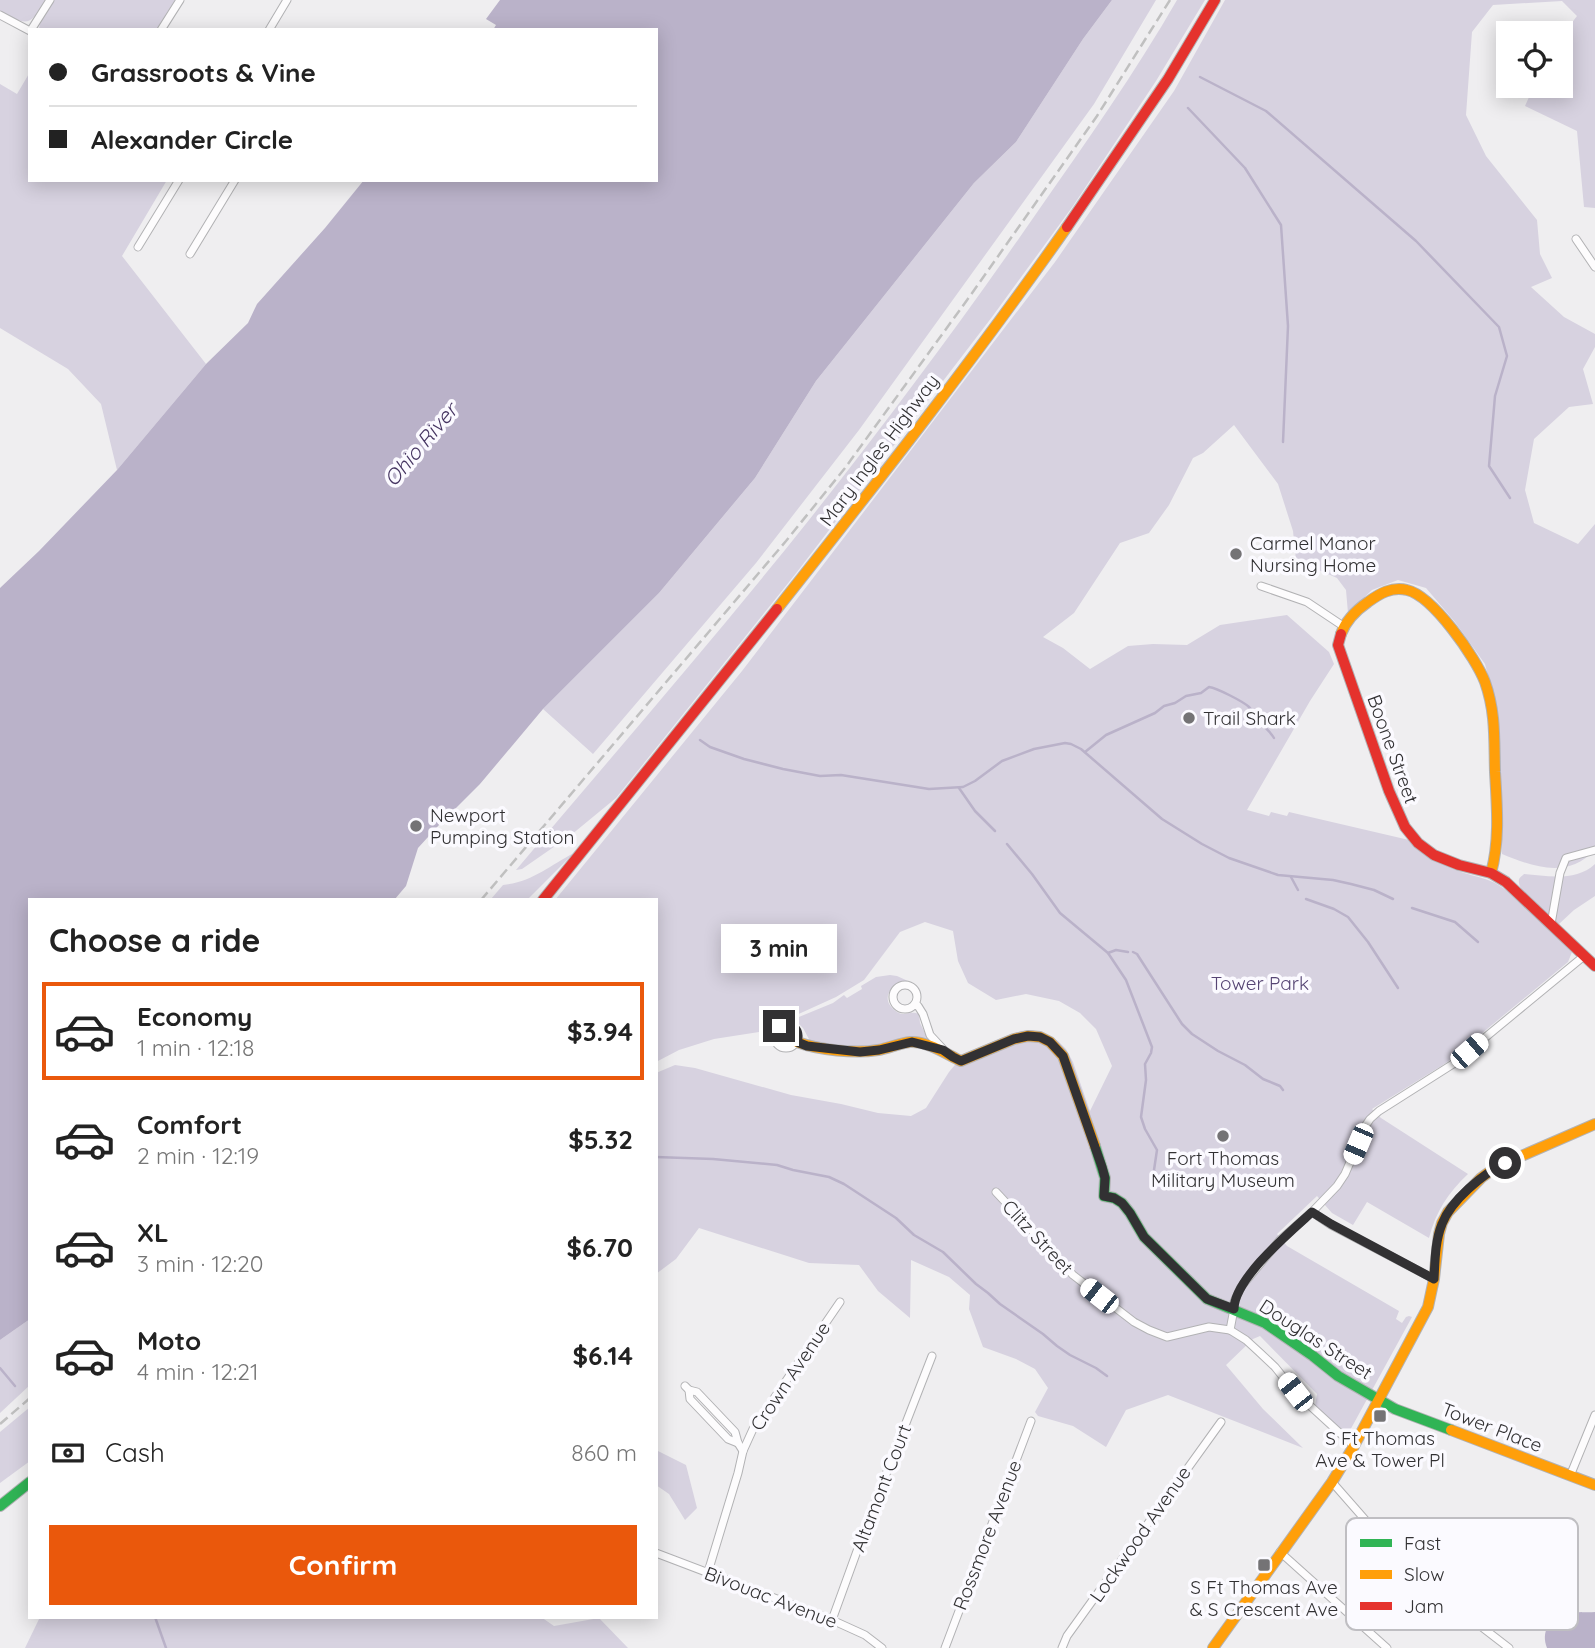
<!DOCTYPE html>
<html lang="en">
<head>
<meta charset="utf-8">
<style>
  body { margin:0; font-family:Quicksand,sans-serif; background:#f6f6f6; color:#222; height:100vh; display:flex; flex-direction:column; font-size:26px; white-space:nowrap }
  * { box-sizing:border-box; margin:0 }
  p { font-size:23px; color:#767676 }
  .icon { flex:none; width:38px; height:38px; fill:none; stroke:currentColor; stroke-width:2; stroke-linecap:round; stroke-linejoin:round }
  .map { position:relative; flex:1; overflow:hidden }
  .side { position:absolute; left:28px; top:898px; width:630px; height:721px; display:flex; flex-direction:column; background:#fff; border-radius:0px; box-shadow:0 4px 18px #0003 }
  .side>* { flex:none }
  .guide { position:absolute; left:28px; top:28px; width:630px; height:154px; border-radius:0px; box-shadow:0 4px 18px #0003; display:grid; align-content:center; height:154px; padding:0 21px; background:#fff }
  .buttons { position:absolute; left:1496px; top:21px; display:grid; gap:14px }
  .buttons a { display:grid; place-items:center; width:77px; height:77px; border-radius:0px; background:#fff; box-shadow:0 4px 18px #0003; font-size:35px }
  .end { position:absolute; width:32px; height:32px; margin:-16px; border:9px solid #323133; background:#fff; box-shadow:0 0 0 4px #fff }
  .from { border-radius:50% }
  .bubble { position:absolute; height:49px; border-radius:0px; background:#fff; box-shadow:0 4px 18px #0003; font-size:23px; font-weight:700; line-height:49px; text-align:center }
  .car { position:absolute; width:21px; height:42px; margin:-21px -10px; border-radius:9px; box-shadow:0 0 5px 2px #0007; background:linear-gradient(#fff 24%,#345 0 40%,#fff 0 76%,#345 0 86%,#fff 0) }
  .guide b { display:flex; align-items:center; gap:24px; height:66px; font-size:26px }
  .guide b+b { border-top:2px solid #e0e0e0 }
  .guide i { width:18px; height:18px; background:#222 }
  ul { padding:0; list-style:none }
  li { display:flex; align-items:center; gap:21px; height:98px; margin:0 14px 10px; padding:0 7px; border:4px solid transparent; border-radius:0px }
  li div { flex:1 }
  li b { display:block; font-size:26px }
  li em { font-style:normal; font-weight:700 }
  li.on { border-color:#ea580c }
  li>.icon { width:63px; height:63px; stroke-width:1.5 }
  h2 { padding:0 21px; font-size:32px; line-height:84px }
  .pay { display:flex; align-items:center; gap:18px; height:77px; padding:0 21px; font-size:26px }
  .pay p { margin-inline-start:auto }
  .primary-button { display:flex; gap:14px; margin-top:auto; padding:14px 21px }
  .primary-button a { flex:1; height:80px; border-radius:0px; background:#ea580c; color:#fff; font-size:28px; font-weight:700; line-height:80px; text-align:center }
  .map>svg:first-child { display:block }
</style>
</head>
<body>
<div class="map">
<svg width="1595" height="1648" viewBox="0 0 1595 1648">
  <rect width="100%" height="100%" fill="#efeef0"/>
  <g fill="#d7d2e0">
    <path d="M0 0H46C29 27 28 26 0 11Z"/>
    <path d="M53 0H175L156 30H40L39 28 42 17Z"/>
    <path d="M1112 0H1156L1094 104 859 430 756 563 593 754 543 709 659 593 755 478 816 381 974 183 1016 142 1083 39Z"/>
    <path d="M1177 0H1205L1156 81 1073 206 992 317 797 572 616 798 571 835 522 869 516 870C614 754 714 639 809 520 888 420 965 317 1038 211 1086 142 1135 73 1177 0Z"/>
    <path d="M1225 0H1595V208L1584 207 1577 131 1525 106 1534 86H1561V37L1577 16 1562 1 1493 5 1472 32 1466 115 1486 156 1537 220 1540 254 1552 278 1531 287 1564 317 1595 334V347L1583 369 1593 404 1569 407 1534 439 1525 490 1534 523 1578 544 1595 524V850C1567 879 1534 867 1502 854L1496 707 1485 664 1455 622 1426 588 1398 580 1372 590 1348 613 1346 590 1337 578 1296 560 1293 531 1278 484 1234 425 1203 453 1193 458 1169 505 1149 533 1120 543 1074 613 1043 637 1063 648 1090 669 1128 646 1153 644 1187 645 1220 625 1287 615 1329 652 1334 664 1310 701 1247 810 1269 816 1271 812 1287 816 1289 812 1409 840C1423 857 1443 865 1464 873 1474 876 1485 878 1495 883 1524 900 1548 928 1572 952L1568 962 1446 1063 1372 1109 1381 1118 1468 1174C1448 1193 1436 1211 1429 1238L1367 1202 1353 1225 1332 1213 1317 1196 1277 1234 1287 1246 1399 1311 1396 1319 1402 1323 1406 1317 1409 1316 1412 1317 1348 1434 1333 1423 1315 1406 1317 1394 1260 1336 1253 1339 1226 1365 1263 1409 1303 1448 1168 1395 1126 1410 1106 1447 1073 1426 1038 1416 1035 1412 1048 1388 1035 1369 1016 1359 983 1347 969 1309 970 1295 949 1277 911 1260 910 1318 878 1291 859 1265 809 1263 699 1228 676 1259 656 1274V1073L675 1065 695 1068 791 1095 841 1104 878 1113 911 1116 926 1108 949 1072 965 1053 1006 1036 1021 1031 1032 1030 1046 1034 1058 1041 1066 1049 1073 1062 1090 1111 1112 1066 1096 1029 1080 1013 1059 1001 1026 994 996 1000 968 983 958 961 953 931 925 922 900 932 864 980 836 997 759 1032 714 1039 679 1050 656 1062V900H555L742 671 1055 262 1174 91Z"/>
    <path d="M30 72V180H167L122 256 206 364 117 470 101 404 68 369 0 328V84L17 94Z"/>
    <path d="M574 853 528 899H491L503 885C532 882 549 866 574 853Z"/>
    <path d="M1595 864V896L1574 910 1559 924C1550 916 1520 895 1519 883 1518 878 1521 877 1524 874 1547 876 1576 882 1595 864Z"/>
    <path d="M890 975 897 976 908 981C891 983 878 999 897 1012 905 1017 910 1010 919 1014L920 1023 929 1041C889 1045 849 1050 810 1041L803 1028 794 1019 833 1003 844 995 847 998 862 989 861 986 876 977Z"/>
    <path d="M30 1319V1385L0 1413V1340Z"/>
    <path d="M30 1407V1461L0 1483V1432Z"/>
    <path d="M656 1450 686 1465 697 1508 685 1520 669 1494 656 1485Z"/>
    <path d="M40 1617H541L554 1626 599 1618 628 1648H25Z"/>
  </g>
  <g fill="#bab2c9">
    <path d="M500 0H1112L1083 39 1016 142 974 183 816 381 755 478 659 593 543 709 480 784 439 825 418 848 406 886 395 899 30 900V1319L0 1340V588L39 551 117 470 206 364 248 323 257 304 325 228 364 180H656V30H493L496 25 486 19Z"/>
    <path d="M1595 1612V1648H1547C1544 1640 1544 1633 1548 1626 1559 1609 1578 1613 1595 1612Z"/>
  </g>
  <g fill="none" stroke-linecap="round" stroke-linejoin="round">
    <g stroke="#bab2c9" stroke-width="2.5">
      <path d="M1200 77 1266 111 1416 241 1499 327 1507 356 1495 396 1489 466 1510 498"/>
      <path d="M1188 108 1245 168 1281 225 1288 326 1283 442"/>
      <path d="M700 740 710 747 744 759 783 769 820 776 841 775 929 789 963 787 975 781 1002 761 1034 749 1065 743 1071 744 1081 749 1162 819 1202 844 1229 858 1278 875 1333 880 1351 884 1374 890 1393 899"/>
      <path d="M1085 752 1106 735 1155 713 1164 706 1175 703 1186 696 1201 693 1209 687C1217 688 1244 702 1249 707 1253 711 1255 717 1259 721 1264 727 1270 731 1274 738"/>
      <path d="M959 788 975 811 995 831"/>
      <path d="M1007 844 1032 874 1060 913 1108 953 1126 980 1152 1047 1151 1053 1145 1064 1146 1080 1141 1117 1145 1129 1157 1150 1154 1170 1157 1183"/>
      <path d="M1291 877 1298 890"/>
      <path d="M1306 899 1334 909 1348 917 1368 942 1398 988"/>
      <path d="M1412 908 1455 922 1478 942"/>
      <path d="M1133 952 1137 954 1182 1024 1192 1034 1218 1051 1245 1065 1263 1079 1280 1086 1283 1090"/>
      <path d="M1108 953 1116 950 1128 952"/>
      <path d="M656 1157 713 1159 777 1165 793 1170 829 1177 844 1184 896 1218 914 1235 943 1252 976 1284 988 1293 1000 1304 1043 1334 1057 1346 1070 1355 1096 1368 1107 1376"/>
      <path d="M0 1368 15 1386"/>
      <path d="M155 1617 166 1648"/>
    </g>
    <defs>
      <g id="street">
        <path d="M0 15 30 31"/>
        <path d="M31 30 50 0"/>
        <path d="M161 30 180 0"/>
        <path d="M269 30 287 0"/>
        <path d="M1576 239 1595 267"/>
        <path d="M138 247 179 180"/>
        <path d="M190 254 235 180"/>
        <path d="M1261 586 1307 602 1343 626"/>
        <path d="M1551 924 1560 873 1566 858 1595 850"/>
        <circle cx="905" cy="997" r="12"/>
        <path d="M914 1005 918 1006 923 1014 930 1035 943 1049"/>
        <circle cx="786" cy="1036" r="12"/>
        <path d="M996 1192 1073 1275 1134 1322 1149 1330 1167 1337 1209 1327 1230 1330"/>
        <path d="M1312 1212 1331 1225 1434 1279"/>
        <path d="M685 1386 689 1390 690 1399 728 1439 738 1443"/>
        <path d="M689 1390 697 1392 735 1432 738 1443 743 1451"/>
        <path d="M1354 1446 1295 1392 1275 1367 1258 1351 1246 1340 1230 1330 1234 1309V1302L1241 1287 1279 1241 1312 1212 1337 1186 1345 1174 1366 1125 1370 1119 1379 1111 1453 1064 1584 956"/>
        <path d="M1570 1476 1595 1415"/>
        <path d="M1332 1482 1404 1564 1426 1584 1509 1648"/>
        <path d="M1280 1552 1387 1648"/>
        <path d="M656 1553 832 1620 865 1635 882 1648"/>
        <path d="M708 1572 738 1473 743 1451 753 1429 840 1302"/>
        <path d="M832 1620 869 1518 932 1356"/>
        <path d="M945 1648 1031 1421"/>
        <path d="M1062 1648 1067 1636 1221 1422"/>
      </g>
      <g id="fast">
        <path d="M1095 1146 1105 1178 1104 1196 1114 1198 1122 1203 1130 1213 1144 1237 1207 1299 1265 1323 1313 1356 1338 1376 1395 1409 1451 1430"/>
        <path d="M0 1506 30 1482"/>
      </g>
      <g id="slow">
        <path d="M777 609C876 484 975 358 1067 227"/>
        <path d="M1341 634C1346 620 1355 611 1368 602 1379 594 1392 586 1407 590 1433 596 1476 658 1485 682 1496 713 1494 740 1495 772 1497 806 1500 840 1491 873"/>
        <path d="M797 1042C819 1050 855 1054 878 1050 889 1048 900 1043 910 1042 928 1041 946 1054 961 1061L1014 1039 1028 1036 1040 1037 1050 1042 1063 1056 1095 1146"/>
        <path d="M1451 1430 1595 1485"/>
        <path d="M1213 1648 1332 1482 1354 1446 1428 1307 1434 1279 1439 1234 1442 1223 1448 1212 1481 1178 1496 1167 1595 1124"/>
      </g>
      <g id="jam">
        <path d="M1067 227 1168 79 1215 0"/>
        <path d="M1341 634 1338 645 1389 791 1405 827 1418 843 1434 855 1459 865 1491 873 1506 882 1595 966"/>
        <path d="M543 900 777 609"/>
      </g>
    </defs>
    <use href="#street" stroke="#b2b2b4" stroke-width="9"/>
    <use href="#fast" stroke="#b2b2b4" stroke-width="12"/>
    <use href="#slow" stroke="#b2b2b4" stroke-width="12"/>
    <use href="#jam" stroke="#b2b2b4" stroke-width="12"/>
    <use href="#street" stroke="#fdfcfd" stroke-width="7"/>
    <use href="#fast" stroke="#30b455" stroke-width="10"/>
    <use href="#slow" stroke="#ff9f0a" stroke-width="10"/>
    <use href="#jam" stroke="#e5322d" stroke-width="10"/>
    <g stroke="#c0c0c0" stroke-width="2.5" stroke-dasharray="10 5" stroke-linecap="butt">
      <path d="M481 900 786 541 845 468 970 296 1097 116 1170 0"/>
      <path d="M0 1424 30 1398"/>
    </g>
  </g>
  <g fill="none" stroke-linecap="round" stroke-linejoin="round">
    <path stroke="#323133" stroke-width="9" d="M779 1026C791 1021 801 1029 797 1042L807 1046 860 1052 879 1050 912 1042 943 1050 953 1057 961 1061 1014 1039 1028 1036 1040 1037 1050 1042 1063 1056 1102 1167 1105 1178 1104 1196 1114 1198 1122 1203 1130 1213 1144 1237 1207 1299 1234 1309C1234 1279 1290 1232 1312 1212L1331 1224 1434 1279C1435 1261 1435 1241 1442 1224 1451 1200 1483 1174 1505 1163"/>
  </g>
  <g fill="#747375" stroke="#fbfaff" stroke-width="2.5">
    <circle cx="1236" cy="554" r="7"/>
    <circle cx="1189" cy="718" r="7"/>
    <circle cx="416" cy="826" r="7"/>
    <circle cx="1223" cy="1136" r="7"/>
    <rect x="1373" y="1409" width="14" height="14" rx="3.5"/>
    <rect x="1257" y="1558" width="14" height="14" rx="3.5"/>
  </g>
  <g text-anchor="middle" stroke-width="7" stroke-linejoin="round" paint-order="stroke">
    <g font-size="19" fill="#323133" stroke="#fbfaff">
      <text transform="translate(879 450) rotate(-53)" y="7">Mary Ingles Highway</text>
      <text transform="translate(1393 749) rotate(70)" y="7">Boone Street</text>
      <text transform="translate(1038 1237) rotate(47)" y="7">Clitz Street</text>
      <text transform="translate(1316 1339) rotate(33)" y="7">Douglas Street</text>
      <text transform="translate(790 1376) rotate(-56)" y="7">Crown Avenue</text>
      <text transform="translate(1492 1427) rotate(21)" y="7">Tower Place</text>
      <text transform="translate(881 1488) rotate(-69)" y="7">Altamont Court</text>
      <text transform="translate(1140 1534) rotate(-55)" y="7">Lockwood Avenue</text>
      <text transform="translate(987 1535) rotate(-69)" y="7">Rossmore Avenue</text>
      <text transform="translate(771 1597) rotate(21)" y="7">Bivouac Avenue</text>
    </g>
    <g font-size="19" fill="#323133" stroke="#fbfaff" text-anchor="start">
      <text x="1250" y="550">Carmel Manor<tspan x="1250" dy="22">Nursing Home</tspan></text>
      <text x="1203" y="725">Trail Shark</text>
      <text x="430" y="822">Newport<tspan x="430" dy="22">Pumping Station</tspan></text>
      <text x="1223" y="1165" text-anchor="middle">Fort Thomas<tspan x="1223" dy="22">Military Museum</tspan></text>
      <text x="1380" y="1445" text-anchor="middle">S Ft Thomas<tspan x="1380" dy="22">Ave &amp; Tower Pl</tspan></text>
      <text x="1264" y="1594" text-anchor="middle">S Ft Thomas Ave<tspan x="1264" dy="22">&amp; S Crescent Ave</tspan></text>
    </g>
    <g font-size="19" fill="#564574" stroke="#fbfaff">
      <text x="1260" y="990">Tower Park</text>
    </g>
    <g font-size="21" font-style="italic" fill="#463562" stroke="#fbfaff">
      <text transform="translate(421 445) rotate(-50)" y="7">Ohio River</text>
    </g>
  </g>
  <rect x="1346" y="1518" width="232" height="112" rx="10" fill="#fbfaff" stroke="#bfbec2" stroke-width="2"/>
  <rect x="1360" y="1539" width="32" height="8" fill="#30b455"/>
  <rect x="1360" y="1570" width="32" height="9" fill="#ff9f0a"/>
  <rect x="1360" y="1602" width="32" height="8" fill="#e5322d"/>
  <g font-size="19" fill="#323133">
    <text x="1404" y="1550">Fast</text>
    <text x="1404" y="1581">Slow</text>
    <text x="1404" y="1613">Jam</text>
  </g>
</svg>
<div class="buttons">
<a><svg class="icon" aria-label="locate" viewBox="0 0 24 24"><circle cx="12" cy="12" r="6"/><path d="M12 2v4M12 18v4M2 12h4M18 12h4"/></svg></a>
</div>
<i class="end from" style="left:1505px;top:1163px"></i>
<i class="end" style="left:779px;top:1026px"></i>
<div class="bubble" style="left:721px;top:924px;width:116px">3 min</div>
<i class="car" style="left:1469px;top:1051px;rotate:49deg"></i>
<i class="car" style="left:1358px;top:1144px;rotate:203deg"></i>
<i class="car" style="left:1099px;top:1296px;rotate:308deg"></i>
<i class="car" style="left:1295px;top:1392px;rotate:322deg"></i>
<div class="guide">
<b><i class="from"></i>Grassroots &amp; Vine</b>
<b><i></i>Alexander Circle</b>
</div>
<section class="side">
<h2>Choose a ride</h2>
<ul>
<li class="on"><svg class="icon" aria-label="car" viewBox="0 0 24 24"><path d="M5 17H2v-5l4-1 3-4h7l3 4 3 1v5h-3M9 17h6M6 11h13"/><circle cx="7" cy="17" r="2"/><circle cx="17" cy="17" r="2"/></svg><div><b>Economy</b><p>1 min · 12:18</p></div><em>$3.94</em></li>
<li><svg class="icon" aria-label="car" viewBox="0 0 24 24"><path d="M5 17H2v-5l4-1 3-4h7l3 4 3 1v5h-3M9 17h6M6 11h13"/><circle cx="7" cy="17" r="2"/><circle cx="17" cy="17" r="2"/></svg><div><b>Comfort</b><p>2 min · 12:19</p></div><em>$5.32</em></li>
<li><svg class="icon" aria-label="car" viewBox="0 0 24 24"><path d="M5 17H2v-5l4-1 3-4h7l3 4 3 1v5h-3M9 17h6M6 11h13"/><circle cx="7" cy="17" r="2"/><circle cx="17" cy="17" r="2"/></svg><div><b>XL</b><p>3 min · 12:20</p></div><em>$6.70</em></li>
<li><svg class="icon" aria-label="car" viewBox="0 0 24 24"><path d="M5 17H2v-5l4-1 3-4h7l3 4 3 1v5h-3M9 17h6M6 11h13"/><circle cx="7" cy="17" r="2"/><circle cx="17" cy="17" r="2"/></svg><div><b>Moto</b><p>4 min · 12:21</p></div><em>$6.14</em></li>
</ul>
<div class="pay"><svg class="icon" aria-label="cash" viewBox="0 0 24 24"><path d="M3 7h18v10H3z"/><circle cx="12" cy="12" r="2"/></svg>Cash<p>860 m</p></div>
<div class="primary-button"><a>Confirm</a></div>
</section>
</div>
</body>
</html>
